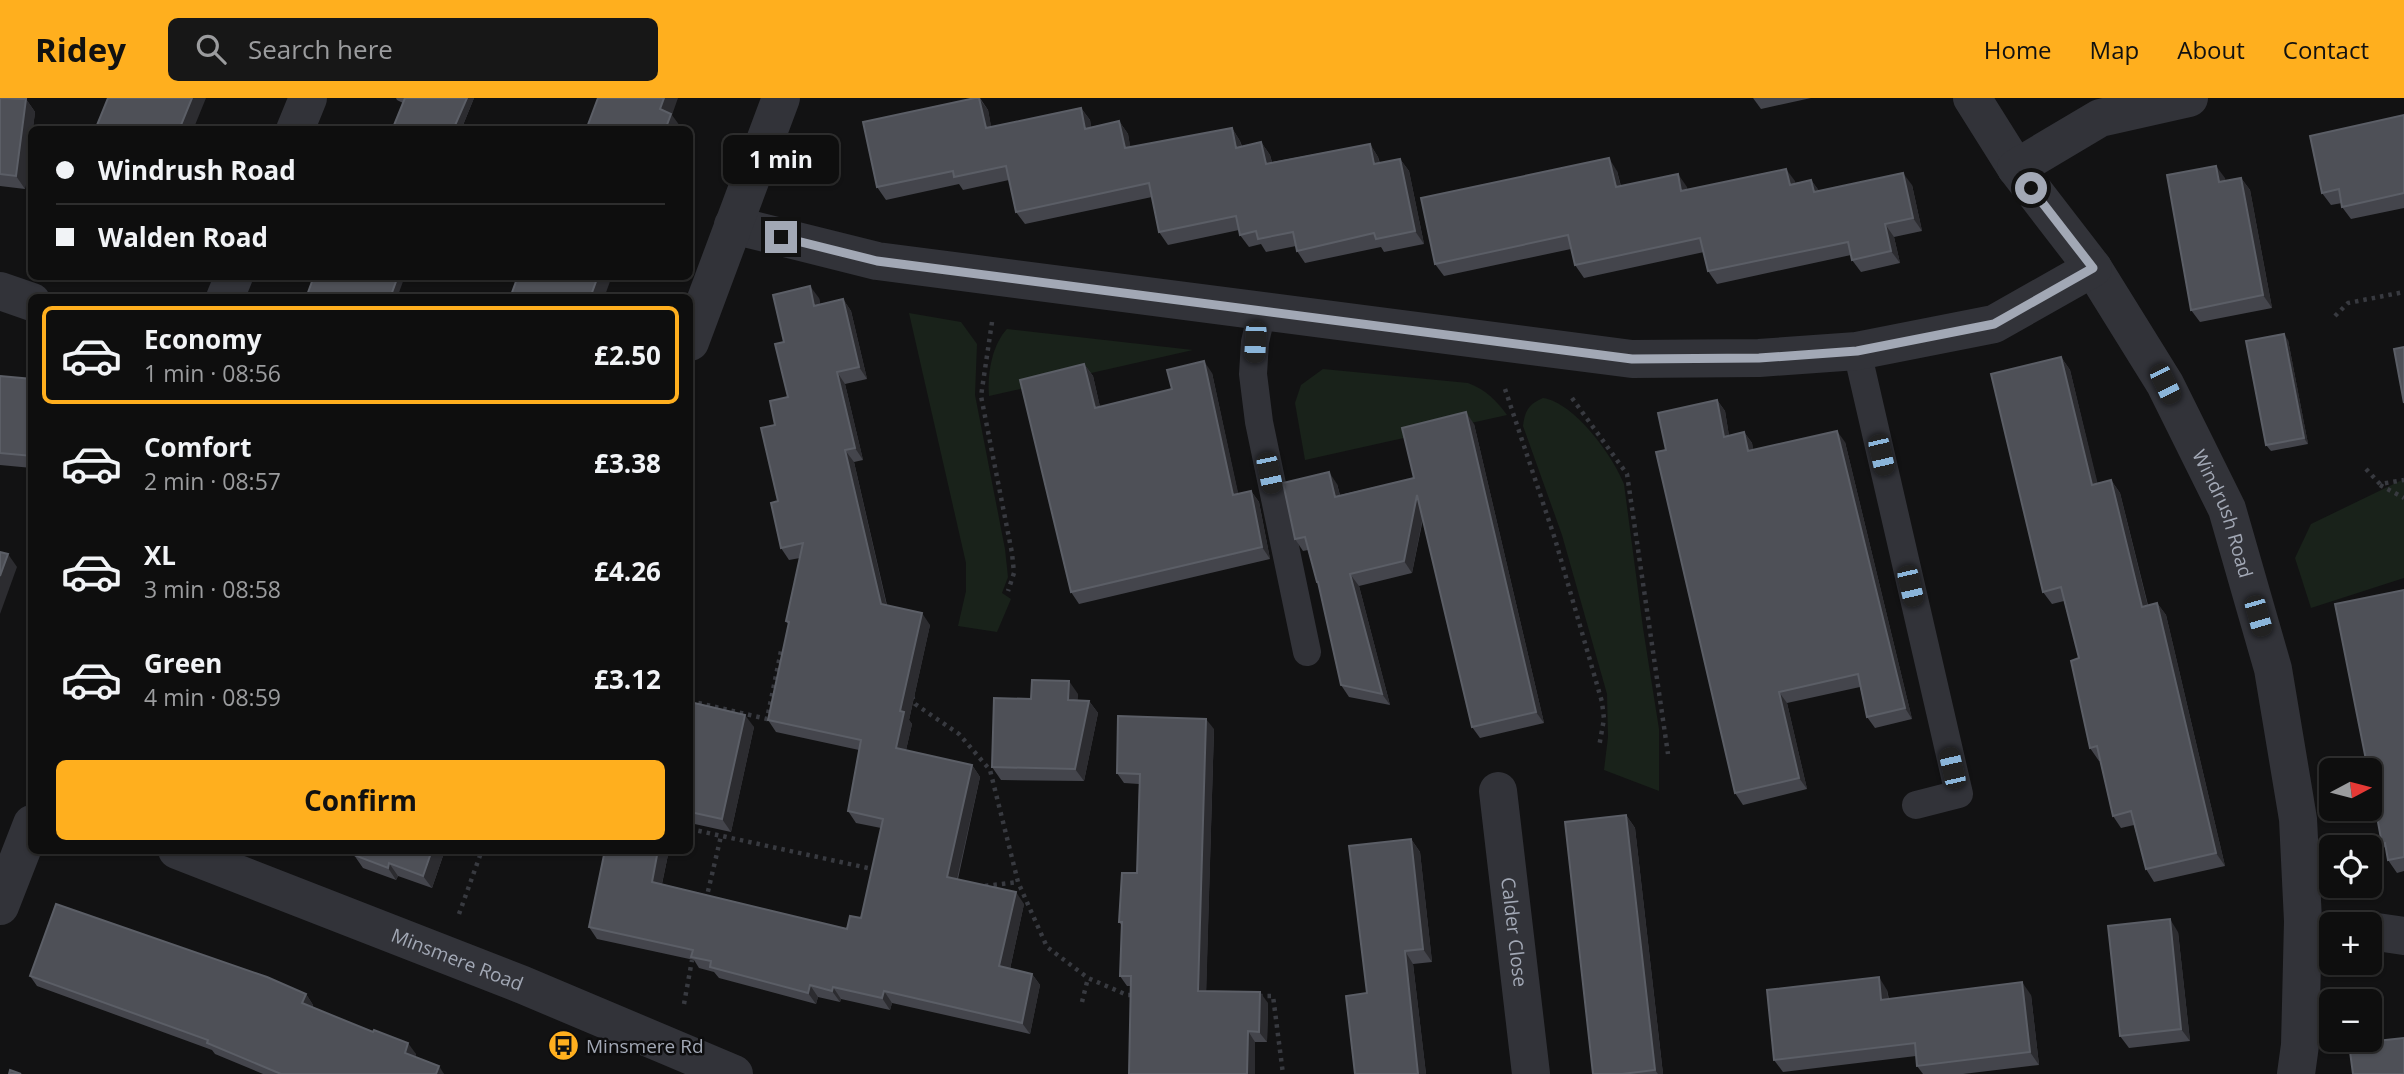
<!DOCTYPE html>
<html lang="en">
<head>
<meta charset="utf-8">
<style>
  body { margin:0; font-family:"Open Sans",sans-serif; background:#171717; color:#f1f3f6; height:100vh; display:flex; flex-direction:column; font-size:26px; white-space:nowrap }
  * { box-sizing:border-box; margin:0 }
  p { font-size:23px; color:#9b9c9e }
  .icon { flex:none; width:38px; height:38px; fill:none; stroke:currentColor; stroke-width:2; stroke-linecap:round; stroke-linejoin:round }
  .map { position:relative; flex:1; overflow:hidden }
  .details { position:absolute; left:28px; top:196px; width:665px; height:560px; display:flex; flex-direction:column; background:#0e0e0e; border-radius:10px; box-shadow:0 2px 5px #0004,0 0 0 2px #2e2e2e }
  .details>* { flex:none }
  .top-card { position:absolute; left:28px; top:28px; width:665px; height:154px; border-radius:10px; box-shadow:0 2px 5px #0004,0 0 0 2px #2e2e2e; display:grid; align-content:center; height:154px; padding:0 28px; background:#0e0e0e }
  .needle { width:46px; rotate:83deg }
  .fabs { position:absolute; left:2319px; top:660px; display:grid; gap:14px }
  .fabs a { display:grid; place-items:center; width:63px; height:63px; border-radius:10px; background:#0e0e0e; box-shadow:0 2px 5px #0004,0 0 0 2px #2e2e2e; font-size:35px }
  .end { position:absolute; width:32px; height:32px; margin:-16px; border:9px solid #a2a8b5; background:#111; box-shadow:0 0 0 4px #111 }
  .from { border-radius:50% }
  .bubble { position:absolute; height:49px; border-radius:10px; background:#0e0e0e; box-shadow:0 2px 5px #0004,0 0 0 2px #2e2e2e; font-size:23px; font-weight:700; line-height:49px; text-align:center }
  .car { position:absolute; width:21px; height:42px; margin:-21px -10px; border-radius:9px; box-shadow:0 0 5px 2px #0007; background:linear-gradient(#222 24%,#8ab4d8 0 40%,#222 0 76%,#8ab4d8 0 86%,#222 0) }
  .top-card b { display:flex; align-items:center; gap:24px; height:66px; font-size:26px }
  .top-card b+b { border-top:2px solid #2e2e2e }
  .top-card i { width:18px; height:18px; background:#f1f3f6 }
  ul { padding:12px 0 0; list-style:none }
  li { display:flex; align-items:center; gap:21px; height:98px; margin:0 14px 10px; padding:0 14px; border:4px solid transparent; border-radius:10px }
  li div { flex:1 }
  li b { display:block; font-size:26px }
  li em { font-style:normal; font-weight:700 }
  li.selected { border-color:#ffaf1e }
  li>.icon { width:63px; height:63px; stroke-width:1.5 }
  .action { display:flex; gap:14px; margin-top:auto; padding:14px 28px }
  .action a { flex:1; height:80px; border-radius:10px; background:#ffaf1e; color:#111; font-size:28px; font-weight:700; line-height:80px; text-align:center }
  header { display:flex; align-items:center; gap:42px; box-sizing:border-box; height:98px; padding:0 35px; background:#ffaf1e; color:#111 }
  header strong { font-size:33px }
  nav { display:flex; gap:38px; margin-inline-start:auto; font-size:24px }
  .search { width:490px; height:63px; background:#171717; display:flex; align-items:center; gap:18px; box-sizing:border-box; padding:0 24px; border-radius:10px; color:#9b9c9e; font-size:26px }
  .map>svg:first-child { display:block }
</style>
</head>
<body>
<header>
<strong>Ridey</strong>
<div class="search"><svg class="icon" aria-label="search" viewBox="0 0 24 24"><circle cx="10" cy="10" r="6"/><path d="M15 15l6 6"/></svg>Search here</div>
<nav><a>Home</a><a>Map</a><a>About</a><a>Contact</a></nav>
</header>
<div class="map">
<svg width="2404" height="976" viewBox="0 0 2404 976">
  <rect width="100%" height="100%" fill="#121213"/>
  <g fill="#19221a">
    <path d="M909 215 961 224 977 246 975 297 1005 451 1008 479 1002 495 1011 501 997 534 958 528 966 493V465Z"/>
    <path d="M1007 231 1193 252 989 298C987 276 992 247 1007 231Z"/>
    <path d="M1323 271 1468 285C1486 292 1496 302 1507 317L1305 362 1295 305 1301 287Z"/>
    <path d="M1543 300C1575 305 1613 358 1624 386L1643 530 1659 631V693L1604 672 1608 639 1607 596 1562 437 1523 328C1525 312 1529 306 1543 300Z"/>
    <path d="M2404 381V480L2311 510 2295 460 2311 426Z"/>
  </g>
  <g fill="none" stroke-linecap="round" stroke-linejoin="round">
    <g stroke="#383a40" stroke-width="4.5" stroke-dasharray="3.5 5" stroke-linecap="butt">
      <path d="M2335 218 2348 205 2404 194"/>
      <path d="M992 224 981 298 1012 455 1014 475 1008 493"/>
      <path d="M1505 291 1555 441 1602 604 1604 621 1599 649"/>
      <path d="M1572 300 1627 376 1668 656"/>
      <path d="M2366 371 2380 386 2404 382"/>
      <path d="M2380 387 2404 400"/>
      <path d="M912 598 915 606 959 636 990 672 1018 784 1047 849 1088 880 1127 897H1134"/>
      <path d="M690 603 767 621 781 553"/>
      <path d="M690 731 877 772"/>
      <path d="M985 788 1018 784"/>
      <path d="M706 802 721 738"/>
      <path d="M459 816 482 752"/>
      <path d="M1259 898H1273L1283 976"/>
      <path d="M1082 904 1088 880"/>
      <path d="M684 906 692 862"/>
    </g>
    <g stroke="#323339" stroke-width="28">
      <path d="M1262 213 1255 244 1253 276 1259 324 1307 554"/>
      <path d="M1857 253 1959 696 1916 707"/>
    </g>
    <g stroke="#323339" stroke-width="38">
      <path id="s1" d="M1972 0 2016 70 2093 170 2165 286 2227 411 2273 571 2298 721 2303 823 2300 947 2296 976"/>
      <path d="M295 32 308 0"/>
      <path d="M2016 70 2100 20 2189 0"/>
      <path d="M733 127 877 163 1632 261 1759 260 1857 253 1994 226 2093 170"/>
      <path d="M0 193 32 204"/>
      <path d="M225 200 234 178"/>
      <path d="M690 244 781 0"/>
      <path id="s2" d="M1498 693 1531 976"/>
      <path id="s3" d="M177 752 523 887 734 976"/>
      <path d="M0 808 32 726"/>
      <path d="M2370 833 2404 838"/>
    </g>
  </g>
  <g fill="#44454c">
    <path d="M0 0 26 1 35 14 25 91 0 88Z"/>
    <path d="M396 0H474L461 32H392L403 5 397 2Z"/>
    <path d="M980 0 988 12 991 29 1081 10 1090 22 1091 29 1119 23 1128 36 1130 49 1232 30 1240 43 1242 48 1261 44 1270 57 1272 64 1370 46 1378 59 1380 65 1400 61 1409 73 1424 146 1384 154 1381 149 1305 165 1297 153 1296 148 1266 154 1261 146 1249 149 1240 137 1239 132 1168 147 1159 134 1152 99 1025 126 1016 114 1009 82 963 92 959 86 886 102 877 89Z"/>
    <path d="M1753 0H1811L1761 11Z"/>
    <path d="M2404 17V110L2351 121 2342 109V105L2331 107 2322 95Z"/>
    <path d="M2216 68 2225 83 2241 80 2250 92 2272 210 2200 224 2191 212Z"/>
    <path d="M1617 73 1621 88 1687 89V91L1795 83V85L1811 82 1819 93 1912 87 1922 133 1894 139 1900 165 1861 174 1852 162 1851 157 1717 186 1708 173 1704 154 1584 180 1575 167 1571 151 1444 178 1435 166Z"/>
    <path d="M819 200 820 206 843 201 851 213 867 281 845 286 863 362 854 364 887 507 930 527 909 622 912 626 906 652 972 667 980 679 958 781 1024 806 1010 871 1032 876 1040 887 1030 936 892 905 890 912 841 901 840 904 818 899 816 906 719 880 714 874 699 870 694 862 597 841 589 829 605 752H669L662 786 847 831 861 820 881 730 856 725 848 713 859 652 776 634 768 622 789 527 786 523 800 460 789 462 781 450 778 403 775 327 788 299 784 244Z"/>
    <path d="M2288 242 2308 346 2271 353 2266 347Z"/>
    <path d="M2061 259 2070 272 2097 385 2111 382 2120 395 2148 507 2157 505 2166 517 2225 768 2154 784 2146 771 2134 727 2121 730 2113 718 2100 663H2099L2090 650 2079 560 2064 503 2052 506 2043 494Z"/>
    <path d="M1084 266 1093 278 1100 309 1172 291 1212 275 1238 396 1251 393 1259 404 1270 461 1079 506 1071 494Z"/>
    <path d="M0 278 32 281V370L0 367Z"/>
    <path d="M1717 302 1725 313 1729 338 1744 334 1752 345 1753 352 1845 344 1912 621 1875 630 1867 619 1860 589 1787 605 1807 691 1743 707 1735 695 1666 352Z"/>
    <path d="M1474 326 1544 625 1480 640 1472 629 1423 421 1412 475 1359 488 1390 607 1349 599 1341 587 1319 488 1317 484 1308 452 1303 453 1295 441 1337 386 1340 397 1414 380Z"/>
    <path d="M2404 492V773L2397 775 2388 762 2386 751 2382 746Z"/>
    <path d="M1078 596 1077 603H1089L1098 615 1084 683 1001 682 992 669Z"/>
    <path d="M690 604 754 629 731 734 690 725Z"/>
    <path d="M1214 631 1206 893 1268 905 1267 944H1255V976H1129L1131 888H1127L1120 878 1122 828 1119 824 1137 775 1139 686 1124 685 1117 675Z"/>
    <path d="M1626 717 1635 730 1663 976H1593Z"/>
    <path d="M1411 741 1420 754 1432 864 1413 866 1426 976H1355L1367 895Z"/>
    <path d="M356 752H445L432 790 398 778 396 782 363 770 354 757Z"/>
    <path d="M2178 834 2190 943 2129 950 2120 938Z"/>
    <path d="M30 878 306 896 313 907V909L416 956 415 959 444 976H263L215 956 212 952 37 888Z"/>
    <path d="M1887 892 1889 901 2031 897 2039 967 1963 976H1923L1917 968 1916 958 1783 974 1774 962Z"/>
  </g>
  <g fill="#2c2c30">
    <path d="M192 0H206L193 32H179Z"/>
    <path d="M467 0H474L461 32H453Z"/>
    <path d="M664 0H678L672 17 680 28 678 32H665L660 11Z"/>
    <path d="M979 0 988 12 994 43 986 30Z"/>
    <path d="M26 1 35 14 33 32H32V40L25 91 16 78Z"/>
    <path d="M1081 10 1090 22 1094 43 1085 31Z"/>
    <path d="M1119 23 1128 36 1133 62 1125 50Z"/>
    <path d="M1232 30 1240 43 1245 62 1236 50Z"/>
    <path d="M1261 44 1270 57 1275 78 1266 66Z"/>
    <path d="M1370 46 1378 59 1382 78 1374 66Z"/>
    <path d="M1609 60 1617 73 1624 102 1616 89Z"/>
    <path d="M1400 61 1409 73 1424 146 1415 133Z"/>
    <path d="M2216 68 2225 80 2228 97 2219 84Z"/>
    <path d="M1786 71 1795 83 1798 99 1790 87Z"/>
    <path d="M1903 75 1912 87 1922 133 1913 120Z"/>
    <path d="M1678 76 1687 89 1690 105 1681 93Z"/>
    <path d="M2241 80 2250 92 2272 210 2263 197Z"/>
    <path d="M1811 82 1820 94H1814Z"/>
    <path d="M1885 126 1894 139 1900 165 1891 153Z"/>
    <path d="M398 178H405L397 200H390Z"/>
    <path d="M598 178H612L604 200H590Z"/>
    <path d="M810 188 819 200 823 219 814 208Z"/>
    <path d="M843 201 851 213 867 281 859 269Z"/>
    <path d="M2284 236 2288 242 2308 346 2304 340Z"/>
    <path d="M2061 259 2070 272 2101 399 2092 387Z"/>
    <path d="M1204 263 1212 275 1241 408 1233 397Z"/>
    <path d="M1084 266 1093 278 1103 322 1095 310Z"/>
    <path d="M837 274 845 286 863 362 855 350Z"/>
    <path d="M1717 302 1725 313 1731 350 1724 339Z"/>
    <path d="M1466 314 1474 326 1544 625 1536 614Z"/>
    <path d="M1837 333 1845 344 1912 621 1905 610Z"/>
    <path d="M1744 334 1752 345 1756 365 1748 353Z"/>
    <path d="M845 352 854 364 889 518 881 506Z"/>
    <path d="M1329 374 1337 386 1343 410 1335 399Z"/>
    <path d="M2111 382 2120 395 2151 521 2142 509Z"/>
    <path d="M1251 393 1259 404 1270 461 1262 449Z"/>
    <path d="M1417 397 1425 408 1412 475 1404 463Z"/>
    <path d="M8 456 17 469 0 516V478Z"/>
    <path d="M1350 476 1359 488 1390 607 1382 596Z"/>
    <path d="M2157 505 2166 517 2225 768 2216 755Z"/>
    <path d="M922 515 930 527 909 622 912 626 904 661 896 650 900 613Z"/>
    <path d="M1069 583 1078 596 1077 615 1068 602Z"/>
    <path d="M1779 594 1787 605 1807 691 1799 680Z"/>
    <path d="M1089 603 1098 615 1084 683 1075 671Z"/>
    <path d="M745 617 754 629 731 734 722 721Z"/>
    <path d="M1206 621 1214 631 1206 903 1198 893Z"/>
    <path d="M972 667 980 679 955 790 947 779Z"/>
    <path d="M1626 717 1635 730 1663 976H1658L1655 972Z"/>
    <path d="M1411 741 1420 754 1432 864 1423 851Z"/>
    <path d="M432 752H445L432 790 423 778Z"/>
    <path d="M658 752H669L660 795 652 784Z"/>
    <path d="M389 765 398 778 396 782 388 770Z"/>
    <path d="M1016 794 1024 806 1008 880 999 868Z"/>
    <path d="M2170 821 2178 834 2190 943 2181 931Z"/>
    <path d="M1405 853 1413 866 1426 976H1418Z"/>
    <path d="M1032 876 1040 887 1030 936 1022 925Z"/>
    <path d="M1879 879 1887 892 1890 914 1881 902Z"/>
    <path d="M2022 884 2031 897 2039 967 2030 954Z"/>
    <path d="M810 887 818 899 816 906 808 895Z"/>
    <path d="M833 889 841 901 840 904 832 893Z"/>
    <path d="M884 893 892 905 890 912 882 900Z"/>
    <path d="M1260 894 1268 905 1267 944 1259 934Z"/>
    <path d="M306 896 313 907 310 916 302 905Z"/>
    <path d="M1248 933 1255 944V976H1247Z"/>
    <path d="M408 945 416 956 412 966 405 955Z"/>
    <path d="M439 968 444 976H436Z"/>
  </g>
  <g fill="#4e5057" stroke="#5b5e66" stroke-width="2">
    <path d="M0 0 26 1 16 78 0 76Z"/>
    <path d="M108 0H192L179 32H95Z"/>
    <path d="M404 0H467L453 32H392L405 0Z"/>
    <path d="M598 0H664L660 11 671 16 665 32H586Z"/>
    <path d="M975 0H979L986 30 1081 10 1085 31 1119 23 1125 50 1232 30 1236 50 1261 44 1266 66 1370 46 1374 66 1400 61 1415 133 1376 141 1374 135 1297 153 1293 134 1258 141 1256 133 1240 137 1236 118 1159 134 1149 85 1016 114 1006 68 954 79 953 73 877 89 863 24Z"/>
    <path d="M2404 17V95L2342 109 2339 91 2322 95 2310 38Z"/>
    <path d="M1609 60 1616 89 1678 76 1681 93 1786 71 1790 87 1811 82 1814 94 1903 75 1913 120 1885 126 1891 153 1852 162 1848 144 1708 173 1700 140 1575 167 1568 137 1435 166 1421 100Z"/>
    <path d="M2216 68 2219 84 2241 80 2263 197 2191 212 2167 77Z"/>
    <path d="M314 178H398L390 200H306Z"/>
    <path d="M518 178H598L590 200H510Z"/>
    <path d="M810 188 814 208 843 201 859 269 837 274 855 350 845 352 881 506 922 515 900 613 904 614 896 650 972 667 947 779 1016 794 999 868 1032 876 1022 925 884 893 882 900 833 889 832 893 810 887 808 895 710 869 711 863 691 859 693 852 589 829 605 752H658L652 784 847 831 850 818 861 820 883 721 848 713 861 642 768 622 789 524 786 523 803 445 781 450 771 405 778 403 761 330 775 327 770 303 788 299 775 246 784 244 773 197Z"/>
    <path d="M2284 236 2304 340 2266 347 2246 243Z"/>
    <path d="M2404 249V305L2394 251Z"/>
    <path d="M2061 259 2092 387 2111 382 2142 509 2157 505 2216 755 2146 771 2131 713 2113 718 2097 648 2090 650 2071 563 2079 560 2061 489 2043 494 1991 276Z"/>
    <path d="M1204 263 1233 397 1251 393 1262 449 1071 494 1020 282 1084 266 1095 310 1172 291 1167 272Z"/>
    <path d="M0 278 32 281V358L0 355Z"/>
    <path d="M1717 302 1724 339 1744 334 1748 353 1837 333 1905 610 1867 619 1858 576 1779 594 1799 680 1735 695 1656 354 1666 352 1658 315Z"/>
    <path d="M1466 314 1536 614 1472 629 1417 397 1404 463 1350 476 1382 596 1341 587 1318 484H1317L1305 439 1295 441 1283 385 1329 374 1335 399 1414 380 1402 330Z"/>
    <path d="M0 454 8 456 0 478Z"/>
    <path d="M2404 492V759L2388 762 2385 745 2382 746 2370 681V672H2368L2335 506Z"/>
    <path d="M1032 582 1069 583 1068 602 1089 603 1075 671 992 669 994 600 1031 601Z"/>
    <path d="M690 604 745 617 722 721 690 714Z"/>
    <path d="M1118 618 1206 621 1198 893 1260 894 1259 934 1248 933 1247 976H1129L1131 878H1120L1122 824H1119L1122 775H1137L1140 676 1117 675Z"/>
    <path d="M1626 717 1655 972 1622 976H1593L1565 724Z"/>
    <path d="M1411 741 1423 851 1405 853 1418 976H1355L1346 898 1367 895 1349 748Z"/>
    <path d="M356 752H432L423 778 389 765 388 770 354 757Z"/>
    <path d="M56 806 267 879 306 896 302 905 373 934 374 932 408 945 405 955 439 968 436 976H281L207 945 208 942 30 878Z"/>
    <path d="M2170 821 2181 931 2120 938 2108 828Z"/>
    <path d="M1879 879 1881 902 2022 884 2030 954 1917 968 1915 945 1774 962 1767 892Z"/>
    <path d="M2404 940V976H2353L2349 946Z"/>
    <path d="M10 972 21 976H9Z"/>
  </g>
  <g fill="none" stroke-linecap="round" stroke-linejoin="round">
    <path stroke="#a2a8b5" stroke-width="9" d="M781 139 877 163 1632 261 1759 260 1857 253 1994 226 2093 170 2031 90"/>
  </g>
  <defs>
    <symbol id="bus-disc" viewBox="-11 -11 22 22"><circle r="9.5" fill="#ffaf1e" stroke="#0d0d0e"/><path d="M-5-6H5V4H4V6H2V4H-2V6H-4V4H-5ZM-3.5-4V0h7V-4ZM-3.5 1.2v1.5H-2V1.2ZM2 1.2v1.5H3.5V1.2Z" fill="#111"/></symbol>
  </defs>
  <g fill-rule="evenodd">
    <use href="#bus-disc" x="546" y="930" width="35" height="35"/>
  </g>
  <g text-anchor="middle" stroke-width="5" stroke-linejoin="round" paint-order="stroke">
    <g font-size="19" fill="#a2a8b5" stroke="#0d0d0e">
      <text dy="7" stroke="none"><textPath href="#s1" startOffset="488">Windrush Road</textPath></text>
      <text dy="7" stroke="none"><textPath href="#s2" startOffset="142">Calder Close</textPath></text>
      <text dy="7" stroke="none"><textPath href="#s3" startOffset="301">Minsmere Road</textPath></text>
    </g>
    <g font-size="19" fill="#a2a8b5" stroke="#0d0d0e" text-anchor="start">
      <text x="586" y="955">Minsmere Rd</text>
    </g>
  </g>
</svg>
<div class="fabs">
<a><svg class="needle" viewBox="-14 -14 28 28"><path d="M0-13l5 13h-10z" fill="#e53935"/><path d="M0 13l5-13h-10z" fill="#9b9c9e"/></svg></a>
<a><svg class="icon" aria-label="locate" viewBox="0 0 24 24"><circle cx="12" cy="12" r="6"/><path d="M12 2v4M12 18v4M2 12h4M18 12h4"/></svg></a>
<a>+</a>
<a>−</a>
</div>
<i class="end from" style="left:2031px;top:90px"></i>
<i class="end" style="left:781px;top:139px"></i>
<div class="bubble" style="left:723px;top:37px;width:116px">1 min</div>
<i class="car" style="left:1255px;top:244px;rotate:183deg"></i>
<i class="car" style="left:2165px;top:286px;rotate:154deg"></i>
<i class="car" style="left:1881px;top:357px;rotate:167deg"></i>
<i class="car" style="left:1269px;top:375px;rotate:168deg"></i>
<i class="car" style="left:1910px;top:488px;rotate:167deg"></i>
<i class="car" style="left:2258px;top:518px;rotate:164deg"></i>
<i class="car" style="left:1952px;top:670px;rotate:347deg"></i>
<div class="top-card">
<b><i class="from"></i>Windrush Road</b>
<b><i></i>Walden Road</b>
</div>
<section class="details">
<ul>
<li class="selected"><svg class="icon" aria-label="car" viewBox="0 0 24 24"><path d="M5 17H2v-5l4-1 3-4h7l3 4 3 1v5h-3M9 17h6M6 11h13"/><circle cx="7" cy="17" r="2"/><circle cx="17" cy="17" r="2"/></svg><div><b>Economy</b><p>1 min · 08:56</p></div><em>£2.50</em></li>
<li><svg class="icon" aria-label="car" viewBox="0 0 24 24"><path d="M5 17H2v-5l4-1 3-4h7l3 4 3 1v5h-3M9 17h6M6 11h13"/><circle cx="7" cy="17" r="2"/><circle cx="17" cy="17" r="2"/></svg><div><b>Comfort</b><p>2 min · 08:57</p></div><em>£3.38</em></li>
<li><svg class="icon" aria-label="car" viewBox="0 0 24 24"><path d="M5 17H2v-5l4-1 3-4h7l3 4 3 1v5h-3M9 17h6M6 11h13"/><circle cx="7" cy="17" r="2"/><circle cx="17" cy="17" r="2"/></svg><div><b>XL</b><p>3 min · 08:58</p></div><em>£4.26</em></li>
<li><svg class="icon" aria-label="car" viewBox="0 0 24 24"><path d="M5 17H2v-5l4-1 3-4h7l3 4 3 1v5h-3M9 17h6M6 11h13"/><circle cx="7" cy="17" r="2"/><circle cx="17" cy="17" r="2"/></svg><div><b>Green</b><p>4 min · 08:59</p></div><em>£3.12</em></li>
</ul>
<div class="action"><a>Confirm</a></div>
</section>
</div>
</body>
</html>
